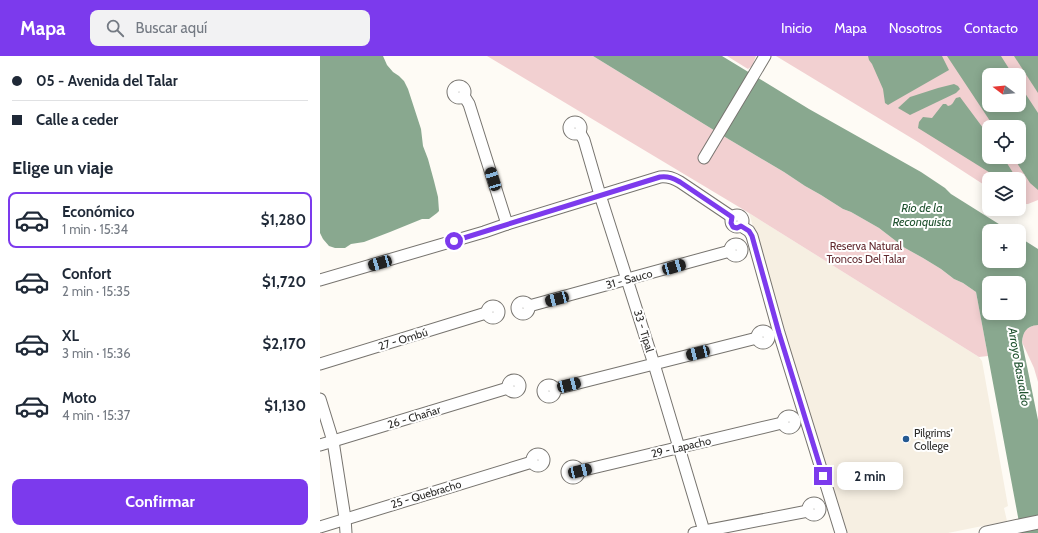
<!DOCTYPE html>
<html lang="es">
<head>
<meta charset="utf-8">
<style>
  body { margin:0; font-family:Cabin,sans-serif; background:#f2f2f3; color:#1f2937; height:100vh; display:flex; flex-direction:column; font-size:15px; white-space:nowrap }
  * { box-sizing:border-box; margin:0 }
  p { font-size:13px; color:#747a83 }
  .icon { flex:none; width:22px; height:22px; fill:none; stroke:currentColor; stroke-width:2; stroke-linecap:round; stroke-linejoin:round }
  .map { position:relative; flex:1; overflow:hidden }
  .sheet { display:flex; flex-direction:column; background:#fff; width:320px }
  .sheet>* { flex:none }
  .top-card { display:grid; align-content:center; height:88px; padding:0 12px; background:#fff }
  .needle { width:26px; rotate:286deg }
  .fabs { position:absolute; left:662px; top:12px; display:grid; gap:8px }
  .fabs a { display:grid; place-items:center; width:44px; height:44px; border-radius:8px; background:#fff; box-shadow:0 2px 10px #0003; font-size:20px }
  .end { position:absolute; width:18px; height:18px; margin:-9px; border:5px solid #7c3aed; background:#fff; box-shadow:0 0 0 2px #fff }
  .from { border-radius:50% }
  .bubble { position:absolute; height:28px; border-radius:8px; background:#fff; box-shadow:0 2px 10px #0003; font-size:13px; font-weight:800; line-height:28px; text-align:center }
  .car { position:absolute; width:12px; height:24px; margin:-12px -6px; border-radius:5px; box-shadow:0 0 3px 1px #0007; background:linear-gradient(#222 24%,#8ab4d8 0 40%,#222 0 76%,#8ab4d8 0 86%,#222 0) }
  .top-card b { display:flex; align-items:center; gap:14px; height:38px; font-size:15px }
  .top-card b+b { border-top:1px solid #e0e1e3 }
  .top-card i { width:10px; height:10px; background:#1f2937 }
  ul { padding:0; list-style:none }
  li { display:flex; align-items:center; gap:12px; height:56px; margin:0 8px 6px; padding:0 4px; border:2px solid transparent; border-radius:8px }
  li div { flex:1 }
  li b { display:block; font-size:15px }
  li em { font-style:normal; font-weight:800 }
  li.current { border-color:#7c3aed }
  li>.icon { width:36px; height:36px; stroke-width:1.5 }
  h2 { padding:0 12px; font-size:18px; line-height:48px }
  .action { display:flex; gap:8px; margin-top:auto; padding:8px 12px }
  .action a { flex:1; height:46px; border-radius:8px; background:#7c3aed; color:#fff; font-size:16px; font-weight:800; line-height:46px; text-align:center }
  header { display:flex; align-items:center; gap:24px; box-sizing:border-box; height:56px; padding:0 20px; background:#7c3aed; color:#fff }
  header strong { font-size:19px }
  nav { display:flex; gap:22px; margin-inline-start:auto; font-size:14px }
  .search { width:280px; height:36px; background:#f2f2f3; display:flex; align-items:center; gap:10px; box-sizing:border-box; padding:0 14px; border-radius:8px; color:#747a83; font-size:15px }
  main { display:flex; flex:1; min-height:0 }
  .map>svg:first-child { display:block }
</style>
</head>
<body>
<header>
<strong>Mapa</strong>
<div class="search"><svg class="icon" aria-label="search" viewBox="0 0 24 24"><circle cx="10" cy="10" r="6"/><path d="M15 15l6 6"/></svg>Buscar aquí</div>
<nav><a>Inicio</a><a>Mapa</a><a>Nosotros</a><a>Contacto</a></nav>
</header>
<main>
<section class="sheet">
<div class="top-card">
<b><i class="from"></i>05 - Avenida del Talar</b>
<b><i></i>Calle a ceder</b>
</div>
<h2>Elige un viaje</h2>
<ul>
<li class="current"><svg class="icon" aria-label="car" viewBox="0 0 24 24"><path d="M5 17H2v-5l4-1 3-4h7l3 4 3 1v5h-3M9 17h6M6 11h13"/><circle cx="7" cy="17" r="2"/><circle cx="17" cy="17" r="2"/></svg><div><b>Económico</b><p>1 min · 15:34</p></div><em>$1,280</em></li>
<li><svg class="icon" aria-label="car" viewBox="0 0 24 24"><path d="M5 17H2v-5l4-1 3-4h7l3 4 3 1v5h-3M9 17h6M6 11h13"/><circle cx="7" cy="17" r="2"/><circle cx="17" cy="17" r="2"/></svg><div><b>Confort</b><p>2 min · 15:35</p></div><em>$1,720</em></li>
<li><svg class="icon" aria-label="car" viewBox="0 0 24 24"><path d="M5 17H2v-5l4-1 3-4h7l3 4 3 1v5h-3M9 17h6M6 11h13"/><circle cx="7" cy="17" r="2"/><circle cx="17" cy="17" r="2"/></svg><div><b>XL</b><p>3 min · 15:36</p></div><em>$2,170</em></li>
<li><svg class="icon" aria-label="car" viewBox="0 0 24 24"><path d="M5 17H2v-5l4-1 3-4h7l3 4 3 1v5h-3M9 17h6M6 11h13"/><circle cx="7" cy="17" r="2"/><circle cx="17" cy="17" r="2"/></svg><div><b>Moto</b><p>4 min · 15:37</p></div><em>$1,130</em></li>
</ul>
<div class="action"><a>Confirmar</a></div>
</section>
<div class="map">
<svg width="718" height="477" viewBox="0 0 718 477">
  <rect width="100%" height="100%" fill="#fefbf5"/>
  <path fill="#f6efe2" d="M429 157 659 301 662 305 688 450 684 452 687 465 628 477H525L475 315Z"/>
  <g fill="#f2d0d1" fill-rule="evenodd">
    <path d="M167 0H273L410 84 464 116 485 130 501 139 523 153 531 156 559 172 585 192 603 202 621 213 634 223 643 227 656 236 668 300 659 301 429 157Z"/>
    <path d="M407 0H436L432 10 428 13Z"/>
    <path d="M456 0H718V144L708 148H699V123H669V132L598 86ZM669 19H699V49H669ZM669 71H699V101H669Z"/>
    <path d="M714 269H718V326L714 312 702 286 703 279 705 274Z"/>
  </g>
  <g fill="#89a88f" fill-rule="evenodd">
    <path d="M0 0H63L67 9 73 16 79 20 84 25 88 33 101 73 103 90 108 103 114 125 118 141 119 155 117 157 109 163H102L70 176 44 186 31 188 25 192H15L9 190 3 183 0 177Z"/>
    <path d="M273 0H402L489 53 601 116 625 132 631 138 690 175H669V205H699V181L718 193V269C706 270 703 276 702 286L718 364V477H701L656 236 643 227 634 223 621 213 603 202 585 192 559 172 531 156 523 153 501 139 485 130 464 116 410 84ZM669 227H699V257H669Z"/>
    <path d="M548 0H622L629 14 573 46 568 49 565 47 563 33 552 8 549 4Z"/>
    <path d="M627 0H681L693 19H669V49H699V28L718 57V134L710 127 693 101H699V71H674Z"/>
    <path d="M694 0H718V37Z"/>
    <path d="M634 28 638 30 640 33 636 37 590 59 578 52 590 41 618 32Z"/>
    <path d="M640 41 669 80V101H683L697 123H680L598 72 599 66 603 61 612 62 623 48H626L628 50C633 49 633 46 636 42Z"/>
  </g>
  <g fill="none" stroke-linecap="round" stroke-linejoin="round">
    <defs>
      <g id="minor">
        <circle cx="139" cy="36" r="6"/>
        <path d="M144 40 149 48 187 168"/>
        <circle cx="255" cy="72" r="6"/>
        <path d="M260 77 264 84 280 139 334 308 384 475"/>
        <path d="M384 102 445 0"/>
        <circle cx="417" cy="165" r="6"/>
        <path d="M421 170 429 175 432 180 459 277 521 477"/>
        <circle cx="416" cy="194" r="6"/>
        <path d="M0 224 164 176 187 168 340 121C348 120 353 122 360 126L412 161"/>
        <circle cx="203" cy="252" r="6"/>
        <circle cx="173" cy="256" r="6"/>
        <path d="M209 250 410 195"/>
        <circle cx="443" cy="281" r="6"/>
        <path d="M0 308 166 257"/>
        <circle cx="194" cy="330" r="6"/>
        <circle cx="229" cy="335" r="6"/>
        <path d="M235 333 437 282"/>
        <path d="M0 343 13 385 25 462 26 477"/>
        <circle cx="469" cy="366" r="6"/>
        <path d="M0 389 188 332"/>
        <circle cx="218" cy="404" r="6"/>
        <circle cx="253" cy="416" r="6"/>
        <path d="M260 415 462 367"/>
        <circle cx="494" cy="453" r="6"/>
        <path d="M0 471 212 406"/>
        <path d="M374 477 488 455"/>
      </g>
      <path id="major" d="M666 477 718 466"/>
    </defs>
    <use href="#minor" stroke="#77746f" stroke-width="13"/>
    <use href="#major" stroke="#77746f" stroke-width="15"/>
    <use href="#minor" stroke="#fff" stroke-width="11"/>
    <use href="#major" stroke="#fff" stroke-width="13"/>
  </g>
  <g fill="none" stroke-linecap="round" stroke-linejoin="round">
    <path stroke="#7c3aed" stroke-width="5" d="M134 185 340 121C348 120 353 122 360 126L412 161 411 167 413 171 417 172 421 170 429 175 432 180 459 277 503 420"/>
  </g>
  <circle fill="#245992" stroke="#fff" stroke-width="1.5" cx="586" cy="383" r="4"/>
  <g text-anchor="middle" stroke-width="4" stroke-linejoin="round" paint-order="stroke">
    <g font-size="11" fill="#632b31" stroke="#fff">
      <text x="546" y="194">Reserva Natural<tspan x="546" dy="13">Troncos Del Talar</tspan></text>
    </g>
    <g font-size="11" fill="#2b2a28" stroke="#fff">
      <text transform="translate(309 223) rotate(-15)" y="4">31 - Sauco</text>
      <text transform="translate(324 275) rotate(73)" y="4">33 - Tipal</text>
      <text transform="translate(83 283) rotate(-17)" y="4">27 - Ombú</text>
      <text transform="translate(94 361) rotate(-17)" y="4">26 - Chañar</text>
      <text transform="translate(361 391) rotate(-13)" y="4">29 - Lapacho</text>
      <text transform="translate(106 438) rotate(-17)" y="4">25 - Quebracho</text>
    </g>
    <g font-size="11" fill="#2b2a28" stroke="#fff" text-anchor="start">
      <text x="594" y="381">Pilgrims'<tspan x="594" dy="13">College</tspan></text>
    </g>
    <g font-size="12" font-style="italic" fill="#215330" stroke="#fff">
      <text x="602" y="156">Río de la<tspan x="602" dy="14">Reconquista</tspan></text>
      <text transform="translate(699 311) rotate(80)" y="4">Arroyo Basualdo</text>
    </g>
  </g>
</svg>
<div class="fabs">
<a><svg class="needle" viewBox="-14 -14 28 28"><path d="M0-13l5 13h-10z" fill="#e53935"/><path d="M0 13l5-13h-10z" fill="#747a83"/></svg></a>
<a><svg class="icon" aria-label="locate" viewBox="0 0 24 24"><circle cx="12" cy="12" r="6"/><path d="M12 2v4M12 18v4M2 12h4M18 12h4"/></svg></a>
<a><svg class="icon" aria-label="layers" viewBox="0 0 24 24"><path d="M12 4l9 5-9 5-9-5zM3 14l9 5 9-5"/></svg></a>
<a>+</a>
<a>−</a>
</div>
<i class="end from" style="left:134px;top:185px"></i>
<i class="end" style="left:503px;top:420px"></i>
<div class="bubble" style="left:517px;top:406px;width:66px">2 min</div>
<i class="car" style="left:173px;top:123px;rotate:343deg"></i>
<i class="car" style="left:60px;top:207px;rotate:254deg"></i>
<i class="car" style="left:354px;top:211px;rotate:74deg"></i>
<i class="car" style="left:237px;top:243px;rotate:255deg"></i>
<i class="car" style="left:378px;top:297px;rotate:256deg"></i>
<i class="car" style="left:249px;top:329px;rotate:76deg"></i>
<i class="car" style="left:260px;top:415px;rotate:77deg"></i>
</div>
</main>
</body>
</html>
